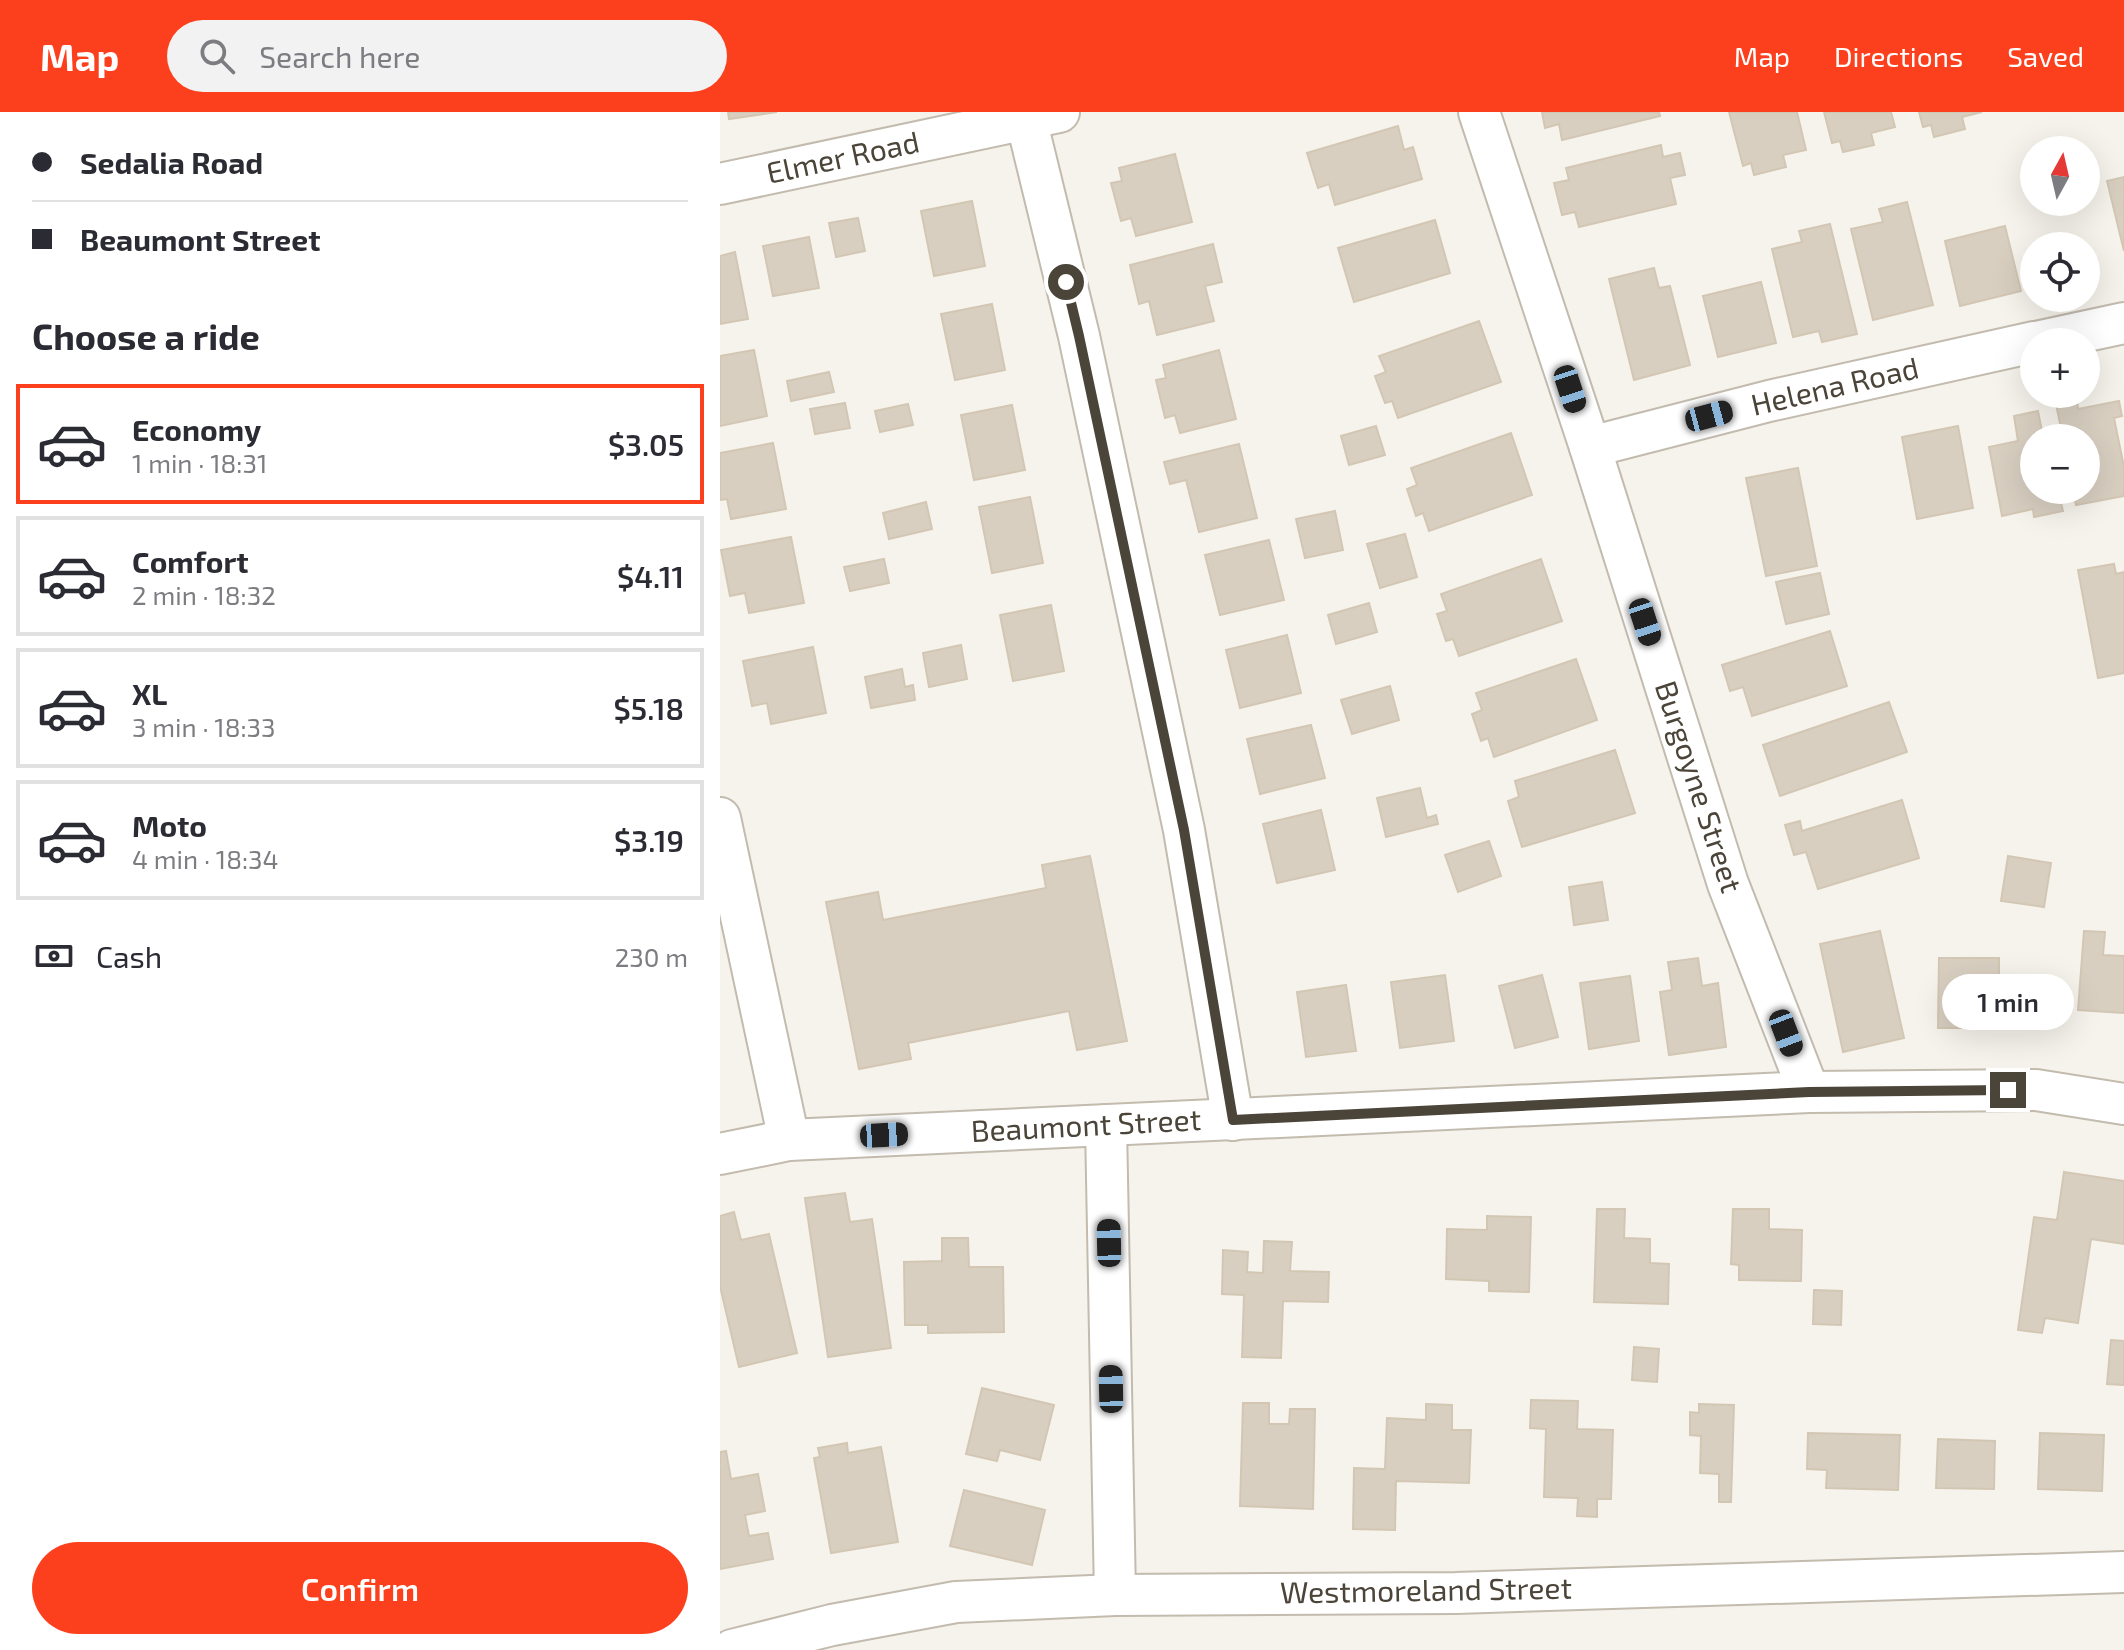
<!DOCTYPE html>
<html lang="en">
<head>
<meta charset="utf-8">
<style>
  body { margin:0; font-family:"Exo 2",sans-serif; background:#f2f2f3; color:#2b2b33; height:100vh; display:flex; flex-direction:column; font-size:30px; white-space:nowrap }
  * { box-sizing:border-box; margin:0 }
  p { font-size:26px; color:#7c7c81 }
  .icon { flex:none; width:44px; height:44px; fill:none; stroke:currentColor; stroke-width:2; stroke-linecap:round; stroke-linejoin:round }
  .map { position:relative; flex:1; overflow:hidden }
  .side { display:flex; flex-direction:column; background:#fff; width:720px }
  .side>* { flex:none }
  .banner { display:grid; align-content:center; height:176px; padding:0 32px; background:#fff }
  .needle { width:52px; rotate:8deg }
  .buttons { position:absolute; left:1300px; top:24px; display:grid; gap:16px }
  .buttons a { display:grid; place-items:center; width:80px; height:80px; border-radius:50%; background:#fff; box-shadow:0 8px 32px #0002; font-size:40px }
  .end { position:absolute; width:36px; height:36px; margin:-18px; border:10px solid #4b4439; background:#fff; box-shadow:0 0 0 4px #fff }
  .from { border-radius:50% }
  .bubble { position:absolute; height:56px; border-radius:28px; background:#fff; box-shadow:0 8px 32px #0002; font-size:26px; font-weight:600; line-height:56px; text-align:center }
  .car { position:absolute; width:24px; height:48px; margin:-24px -12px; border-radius:10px; box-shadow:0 0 6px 2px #0007; background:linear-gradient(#222 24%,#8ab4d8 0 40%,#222 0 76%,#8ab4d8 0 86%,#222 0) }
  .banner b { display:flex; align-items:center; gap:28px; height:76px; font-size:30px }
  .banner b+b { border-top:2px solid #e1e1e2 }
  .banner i { width:20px; height:20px; background:#2b2b33 }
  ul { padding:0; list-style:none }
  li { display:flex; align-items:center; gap:24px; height:120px; margin:0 16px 12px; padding:0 16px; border:4px solid #e1e1e2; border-radius:0px }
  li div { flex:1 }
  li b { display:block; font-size:30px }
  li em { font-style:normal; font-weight:600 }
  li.on { border-color:#fc3f1d }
  li>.icon { width:72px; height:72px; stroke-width:1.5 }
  h2 { padding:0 32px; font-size:36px; line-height:96px }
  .pay { display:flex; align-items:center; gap:20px; height:88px; padding:0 32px; font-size:30px }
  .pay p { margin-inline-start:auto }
  .action { display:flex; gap:16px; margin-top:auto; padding:16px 32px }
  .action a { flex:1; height:92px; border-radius:48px; background:#fc3f1d; color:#fff; font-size:32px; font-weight:600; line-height:92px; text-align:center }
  header { display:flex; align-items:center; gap:48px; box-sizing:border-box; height:112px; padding:0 40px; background:#fc3f1d; color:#fff }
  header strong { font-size:38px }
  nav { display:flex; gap:44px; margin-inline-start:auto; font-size:28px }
  .search { width:560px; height:72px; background:#f2f2f3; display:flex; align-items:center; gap:20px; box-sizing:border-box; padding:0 28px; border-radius:44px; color:#7c7c81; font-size:30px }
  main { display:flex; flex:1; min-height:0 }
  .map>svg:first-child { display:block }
</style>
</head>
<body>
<header>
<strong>Map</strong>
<div class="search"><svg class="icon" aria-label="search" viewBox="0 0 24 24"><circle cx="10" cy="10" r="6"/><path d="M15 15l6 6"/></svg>Search here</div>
<nav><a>Map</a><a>Directions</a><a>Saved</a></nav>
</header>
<main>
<section class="side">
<div class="banner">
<b><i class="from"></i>Sedalia Road</b>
<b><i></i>Beaumont Street</b>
</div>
<h2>Choose a ride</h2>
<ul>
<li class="on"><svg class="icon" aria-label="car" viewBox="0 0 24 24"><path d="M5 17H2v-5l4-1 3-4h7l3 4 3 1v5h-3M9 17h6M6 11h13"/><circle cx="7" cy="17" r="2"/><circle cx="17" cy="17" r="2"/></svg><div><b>Economy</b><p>1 min · 18:31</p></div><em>$3.05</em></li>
<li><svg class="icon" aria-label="car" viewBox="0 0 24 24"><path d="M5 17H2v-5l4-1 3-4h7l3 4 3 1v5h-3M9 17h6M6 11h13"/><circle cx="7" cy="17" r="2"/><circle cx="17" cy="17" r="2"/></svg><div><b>Comfort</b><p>2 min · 18:32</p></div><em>$4.11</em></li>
<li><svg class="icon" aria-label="car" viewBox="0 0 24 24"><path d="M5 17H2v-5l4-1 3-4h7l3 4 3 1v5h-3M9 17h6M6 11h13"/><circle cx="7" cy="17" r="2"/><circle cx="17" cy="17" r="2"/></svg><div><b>XL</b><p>3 min · 18:33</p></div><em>$5.18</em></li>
<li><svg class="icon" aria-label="car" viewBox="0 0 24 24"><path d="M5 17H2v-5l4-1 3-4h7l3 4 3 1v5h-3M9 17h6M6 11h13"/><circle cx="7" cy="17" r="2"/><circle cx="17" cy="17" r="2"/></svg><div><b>Moto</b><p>4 min · 18:34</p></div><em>$3.19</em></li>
</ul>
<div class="pay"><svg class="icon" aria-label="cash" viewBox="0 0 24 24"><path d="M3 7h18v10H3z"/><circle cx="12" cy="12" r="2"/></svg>Cash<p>230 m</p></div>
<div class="action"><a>Confirm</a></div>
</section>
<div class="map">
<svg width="1404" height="1538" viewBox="0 0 1404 1538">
  <rect width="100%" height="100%" fill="#f6f3ec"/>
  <g fill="#d8cfc1" stroke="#d3c7b4" stroke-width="2">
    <path d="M8 0H57L9 7Z"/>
    <path d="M822 0H939L940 4 842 28 839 12 825 16Z"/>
    <path d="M1009 0H1077L1086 38 1063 43 1066 55 1034 63 1031 51 1023 54Z"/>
    <path d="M1104 0H1171L1175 15 1151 21 1154 33 1123 40 1120 29 1112 31Z"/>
    <path d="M1199 0H1262L1242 5 1245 17 1214 25 1211 13 1203 15Z"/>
    <path d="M678 14 684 38 693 35 702 67 615 93 609 72 598 76 587 41Z"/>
    <path d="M941 33 943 45 960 41 965 63 950 66 956 92 859 115 855 100 842 103 834 71 849 68 846 56Z"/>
    <path d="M455 42 472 110 416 124 411 106 401 109 391 71 402 69 399 56Z"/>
    <path d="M1404 65V139L1387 69Z"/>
    <path d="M252 89 265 154 214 164 201 99Z"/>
    <path d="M1187 90 1213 193 1153 208 1131 117 1163 110 1159 97Z"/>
    <path d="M138 106 145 139 116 145 109 111Z"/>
    <path d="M715 108 730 161 634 190 618 136Z"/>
    <path d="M1110 112 1137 222 1102 230 1099 219 1073 225 1052 137 1082 130 1079 119Z"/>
    <path d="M1285 114 1301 179 1240 194 1225 129Z"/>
    <path d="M89 125 99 176 53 184 43 134Z"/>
    <path d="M493 132 502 170 485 174 494 209 437 223 429 189 419 192 410 153Z"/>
    <path d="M15 140 28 207 0 212V144Z"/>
    <path d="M934 156 939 176 950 174 970 253 914 268 889 167Z"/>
    <path d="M1041 170 1056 231 998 245 983 184Z"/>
    <path d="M272 192 285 258 235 268 221 202Z"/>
    <path d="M759 209 781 270 678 306 672 289 665 291 655 264 666 260 659 244Z"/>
    <path d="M34 238 47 304 0 314V244Z"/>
    <path d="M499 238 516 307 460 321 455 303 445 306 436 268 446 266 443 253Z"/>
    <path d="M109 260 114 280 71 289 67 269Z"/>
    <path d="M1357 288 1358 297 1399 289 1402 304 1394 306 1404 355V384L1356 393 1353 378H1366V326H1343L1336 292Z"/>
    <path d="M125 291 130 316 95 322 90 297Z"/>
    <path d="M188 292 193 313 160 320 155 299Z"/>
    <path d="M292 293 305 358 254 368 241 303Z"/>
    <path d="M1318 299 1323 324 1328 323V326H1314V378H1338L1343 399 1314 405 1313 397 1282 404 1269 335 1298 329 1294 304Z"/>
    <path d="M656 314 665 343 629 353 621 324Z"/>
    <path d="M1238 314 1253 396 1197 407 1182 325Z"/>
    <path d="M791 321 812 383 709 419 703 401 696 404 687 377 697 373 691 356Z"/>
    <path d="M53 331 66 397 11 407 7 387 0 388V341Z"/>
    <path d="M519 332 537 406 479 420 466 368 450 372 444 350Z"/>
    <path d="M1078 356 1097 454 1046 464 1026 366Z"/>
    <path d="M310 385 323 451 272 461 259 395Z"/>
    <path d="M206 390 212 417 169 427 163 401Z"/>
    <path d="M615 399 623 438 585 446 576 407Z"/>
    <path d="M685 422 697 465 660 476 647 432Z"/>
    <path d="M71 425 84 491 29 501 25 481 10 484 1 438Z"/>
    <path d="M549 428 564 488 500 503 485 443Z"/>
    <path d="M164 447 169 471 130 479 124 455Z"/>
    <path d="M821 447 842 509 739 544 733 527 726 529 717 502 727 499 721 482Z"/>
    <path d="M1394 452 1396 462 1404 460V561L1378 566 1358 458Z"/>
    <path d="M1100 461 1109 502 1066 512 1056 470Z"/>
    <path d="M649 491 657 520 616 532 608 503Z"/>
    <path d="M331 493 344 559 293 569 280 503Z"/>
    <path d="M1110 519 1127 574 1032 604 1023 575 1010 579 1002 553Z"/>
    <path d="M567 523 581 581 520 596 506 538Z"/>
    <path d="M241 533 247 567 209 575 203 541Z"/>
    <path d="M93 535 106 601 51 612 47 591 32 594 23 549Z"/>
    <path d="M856 547 877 608 774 645 768 626 761 629 752 602 762 598 756 581Z"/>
    <path d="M182 557 185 575 193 573 195 588 151 596 145 565Z"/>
    <path d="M670 574 679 608 632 622 621 588Z"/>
    <path d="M1169 590 1187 640 1060 684 1043 633Z"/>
    <path d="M591 613 605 666 540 682 527 627Z"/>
    <path d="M895 638 915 701 802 735 788 689 799 685 795 669Z"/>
    <path d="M700 676 707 706 716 703 718 712 666 725 657 686Z"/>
    <path d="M1182 688 1199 746 1098 777 1086 740 1074 743 1065 713 1080 709 1082 719Z"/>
    <path d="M601 698 615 758 557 771 543 712Z"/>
    <path d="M769 729 781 764 738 780 725 743Z"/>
    <path d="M370 744 407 929 357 938 349 899 188 931 191 947 139 957 106 790 158 780 163 808 326 776 322 753Z"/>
    <path d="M1288 744 1331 751 1324 795 1281 789Z"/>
    <path d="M882 770 888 808 854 813 849 775Z"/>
    <path d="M1160 819 1184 926 1123 940 1100 832Z"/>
    <path d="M1364 819 1385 820 1383 843 1404 844V901L1358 898Z"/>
    <path d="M978 846 982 874 998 871 1006 935 949 943 940 880 952 878 948 850Z"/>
    <path d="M1219 846H1279V916H1218Z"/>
    <path d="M725 863 734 929 680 936 671 870Z"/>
    <path d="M822 863 838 925 795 936 779 874Z"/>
    <path d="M910 864 919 929 869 937 860 871Z"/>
    <path d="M626 873 636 939 586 945 577 880Z"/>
    <path d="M1344 1060 1404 1069V1132L1371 1127 1358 1211 1325 1206 1322 1221 1298 1218 1314 1105 1337 1108Z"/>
    <path d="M125 1081 130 1110 152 1107 171 1236 108 1245 85 1086Z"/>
    <path d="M877 1097H905L904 1126 930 1127V1151L949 1152 948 1192 874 1190Z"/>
    <path d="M1013 1097H1049V1117L1082 1118 1081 1169 1019 1168V1153L1011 1152Z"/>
    <path d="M14 1100 21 1128 49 1122 77 1241 19 1255 0 1174V1104Z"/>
    <path d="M767 1104 811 1105 809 1180 769 1179V1169L726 1167 727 1117 767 1118Z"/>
    <path d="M222 1126H248L249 1155H283L284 1220 208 1221V1213H185L184 1150 222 1149Z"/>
    <path d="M544 1129 572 1130 570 1159 609 1160 608 1190 563 1189 561 1246 522 1245 524 1183 502 1182 503 1138 528 1140 527 1160 543 1161Z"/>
    <path d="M1094 1178 1122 1179 1121 1213 1093 1212Z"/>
    <path d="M1391 1228 1404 1229V1273L1387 1272Z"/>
    <path d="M914 1235 939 1237 937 1270 912 1268Z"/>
    <path d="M262 1276 334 1293 320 1348 280 1338 277 1349 246 1342Z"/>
    <path d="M811 1288 858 1289 857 1317 893 1318 891 1387H877V1405L857 1404 858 1386 824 1385 826 1317 810 1316Z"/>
    <path d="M523 1291H549V1312H569L570 1297H595L593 1397 520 1394Z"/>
    <path d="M706 1292 732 1293V1318H751L749 1371 676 1369 675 1418 633 1417 634 1356 665 1357 667 1306 706 1308Z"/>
    <path d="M979 1292 1014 1293 1011 1390H999V1362L980 1361 981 1324 970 1323V1300L979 1301Z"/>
    <path d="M1088 1321 1180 1323 1178 1378 1106 1376 1107 1358 1087 1357Z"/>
    <path d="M1320 1321 1384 1323 1382 1379 1318 1377Z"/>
    <path d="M1218 1327 1275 1329 1274 1377 1216 1376Z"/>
    <path d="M127 1331 128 1341 161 1335 178 1430 111 1441 94 1346 100 1345 98 1336Z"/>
    <path d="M6 1339 11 1367 38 1362 45 1399 25 1403 29 1424 48 1421 53 1447 0 1457V1340Z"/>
    <path d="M244 1378 325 1398 312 1453 230 1434Z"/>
  </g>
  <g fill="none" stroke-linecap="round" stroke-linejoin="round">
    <defs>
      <g id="street">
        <path d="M759 0 870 335 1008 772 1089 980"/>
        <path d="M306 7 359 224 464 718 513 1008"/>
        <path d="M0 72 339 0"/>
        <path d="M1316 230 1404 211"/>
        <path d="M870 335 1049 289 1314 230"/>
        <path d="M0 706 69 1028"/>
        <path d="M386 1013 395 1483"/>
        <path d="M0 1042 69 1028 1089 980 1316 978 1404 992"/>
        <path d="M12 1538 112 1513 236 1490 395 1483 736 1481 1404 1460"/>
      </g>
    </defs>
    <use href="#street" stroke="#c2bbae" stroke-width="44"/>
    <use href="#street" stroke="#fff" stroke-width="40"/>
  </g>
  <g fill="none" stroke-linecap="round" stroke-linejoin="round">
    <path stroke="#4b4439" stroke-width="10" d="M346 170 359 224 464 718 513 1008 1089 980 1288 978"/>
  </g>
  <g text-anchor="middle" stroke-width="8" stroke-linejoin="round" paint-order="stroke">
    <g font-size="30" fill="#4b4439" stroke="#fff">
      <text transform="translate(123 46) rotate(-12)" y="10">Elmer Road</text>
      <text transform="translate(1115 275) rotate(-13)" y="10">Helena Road</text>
      <text transform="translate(978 675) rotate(72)" y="10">Burgoyne Street</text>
      <text transform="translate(366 1014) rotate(-3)" y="10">Beaumont Street</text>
      <text transform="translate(706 1479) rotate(-1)" y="10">Westmoreland Street</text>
    </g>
  </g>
</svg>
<div class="buttons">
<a><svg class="needle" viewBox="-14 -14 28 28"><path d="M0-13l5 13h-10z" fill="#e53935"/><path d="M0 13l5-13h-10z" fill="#7c7c81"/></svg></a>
<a><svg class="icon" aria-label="locate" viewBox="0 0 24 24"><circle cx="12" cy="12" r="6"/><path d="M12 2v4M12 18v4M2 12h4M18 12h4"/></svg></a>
<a>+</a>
<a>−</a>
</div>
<i class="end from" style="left:346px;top:170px"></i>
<i class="end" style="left:1288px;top:978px"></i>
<div class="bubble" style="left:1222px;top:862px;width:132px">1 min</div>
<i class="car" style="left:850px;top:277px;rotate:162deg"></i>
<i class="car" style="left:989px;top:304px;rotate:75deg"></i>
<i class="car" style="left:925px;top:510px;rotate:162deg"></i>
<i class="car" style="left:1066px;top:921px;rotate:159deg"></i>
<i class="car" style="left:164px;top:1023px;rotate:87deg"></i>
<i class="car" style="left:389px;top:1131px;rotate:359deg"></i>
<i class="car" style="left:391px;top:1277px;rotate:359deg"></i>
</div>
</main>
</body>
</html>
